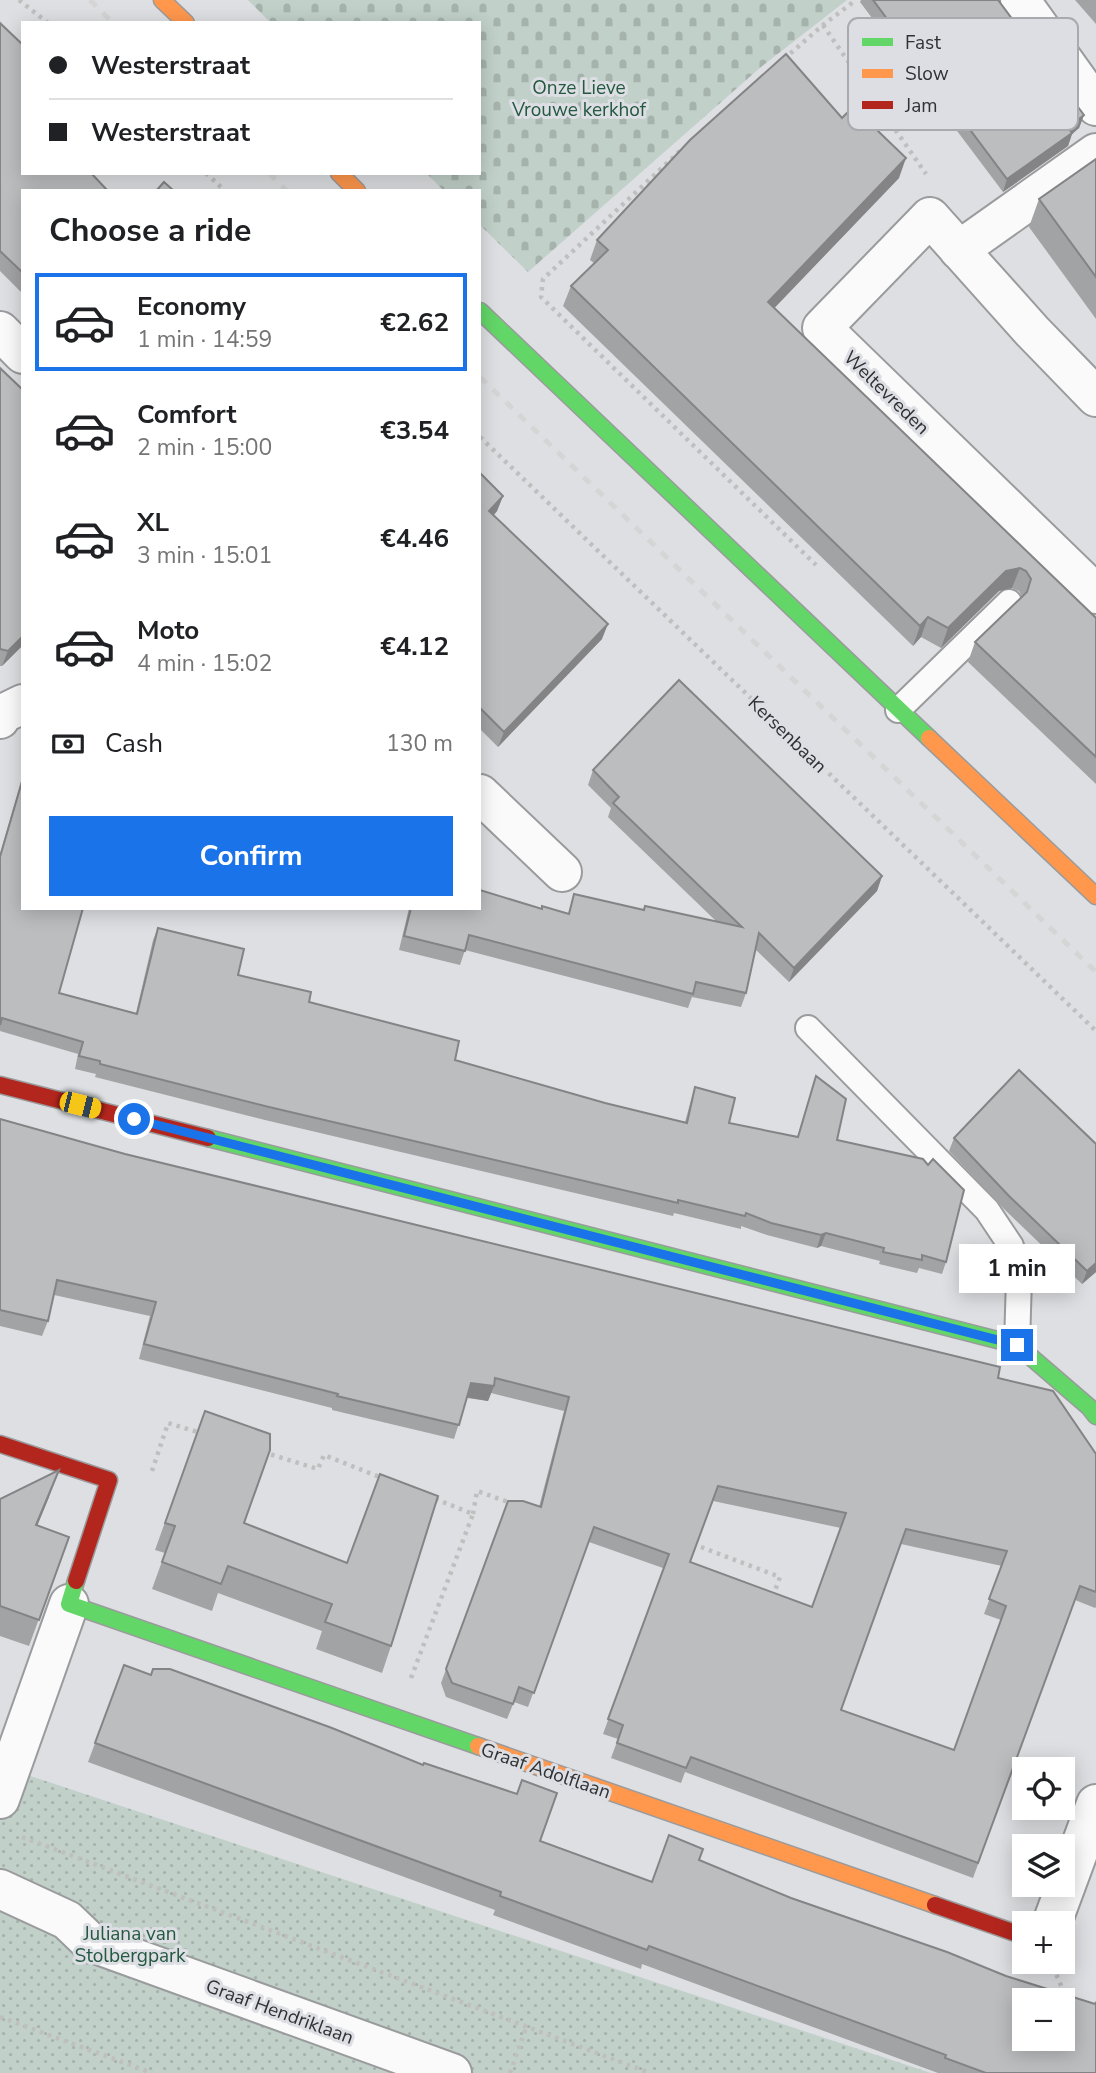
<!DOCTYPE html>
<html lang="en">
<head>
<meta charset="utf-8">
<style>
  body { margin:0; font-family:"Nunito Sans",sans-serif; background:#f6f6f6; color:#202124; height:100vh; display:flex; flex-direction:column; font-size:26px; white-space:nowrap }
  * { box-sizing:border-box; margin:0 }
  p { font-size:23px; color:#757577 }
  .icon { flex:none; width:38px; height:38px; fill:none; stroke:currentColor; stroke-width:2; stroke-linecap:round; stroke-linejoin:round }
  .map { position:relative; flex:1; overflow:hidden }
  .side { position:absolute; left:21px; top:189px; width:460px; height:721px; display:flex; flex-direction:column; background:#fff; border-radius:0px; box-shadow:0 4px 18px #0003 }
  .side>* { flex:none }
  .guide { position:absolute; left:21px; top:21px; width:460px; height:154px; border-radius:0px; box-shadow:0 4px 18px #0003; display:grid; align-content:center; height:154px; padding:0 28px; background:#fff }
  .buttons { position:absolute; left:1012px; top:1757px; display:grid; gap:14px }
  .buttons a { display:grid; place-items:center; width:63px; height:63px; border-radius:0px; background:#fff; box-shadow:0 4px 18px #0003; font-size:35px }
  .end { position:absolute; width:32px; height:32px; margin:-16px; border:9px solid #1a73e8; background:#fff; box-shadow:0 0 0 4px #fff }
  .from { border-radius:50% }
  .bubble { position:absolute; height:49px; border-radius:0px; background:#fff; box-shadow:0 4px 18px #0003; font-size:23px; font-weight:700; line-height:49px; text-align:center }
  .car { position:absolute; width:21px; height:42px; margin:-21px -10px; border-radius:9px; box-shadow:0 0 5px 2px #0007; background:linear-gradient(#f5c518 24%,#345 0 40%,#f5c518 0 76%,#345 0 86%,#f5c518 0) }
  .guide b { display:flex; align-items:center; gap:24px; height:66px; font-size:26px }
  .guide b+b { border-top:2px solid #e0e0e0 }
  .guide i { width:18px; height:18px; background:#202124 }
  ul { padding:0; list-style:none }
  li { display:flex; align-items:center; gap:21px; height:98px; margin:0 14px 10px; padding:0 14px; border:4px solid transparent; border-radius:0px }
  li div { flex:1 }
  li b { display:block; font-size:26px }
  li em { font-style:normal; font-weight:700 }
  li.current { border-color:#1a73e8 }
  li>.icon { width:63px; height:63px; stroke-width:1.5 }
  h2 { padding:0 28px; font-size:32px; line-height:84px }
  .pay { display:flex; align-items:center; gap:18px; height:77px; padding:0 28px; font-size:26px }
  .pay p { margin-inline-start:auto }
  .cta { display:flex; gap:14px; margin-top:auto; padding:14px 28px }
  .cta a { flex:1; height:80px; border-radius:0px; background:#1a73e8; color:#fff; font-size:28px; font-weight:700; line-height:80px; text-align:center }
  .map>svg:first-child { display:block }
</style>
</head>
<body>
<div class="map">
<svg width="1096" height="2073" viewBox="0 0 1096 2073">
  <defs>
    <pattern id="cemetery-stones" width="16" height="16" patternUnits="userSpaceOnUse" patternTransform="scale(1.75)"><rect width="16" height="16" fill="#c1d0c9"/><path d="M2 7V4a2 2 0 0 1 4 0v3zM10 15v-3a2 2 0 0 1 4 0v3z" fill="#a6b3ad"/></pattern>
    <pattern id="park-dots" width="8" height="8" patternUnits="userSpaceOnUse" patternTransform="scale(1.75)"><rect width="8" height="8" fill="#c1d0c9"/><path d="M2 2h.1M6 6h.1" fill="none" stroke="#a6b3ad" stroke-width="1.8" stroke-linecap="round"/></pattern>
  </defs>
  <rect width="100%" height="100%" fill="#dedfe2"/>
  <path fill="url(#cemetery-stones)" d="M248 0H847L761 67 528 272 480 225V191H444L426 173H480V23H271Z"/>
  <path fill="url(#park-dots)" d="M0 1766 931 2073H0Z"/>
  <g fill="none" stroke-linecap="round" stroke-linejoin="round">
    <defs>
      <g id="lane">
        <path d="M898 710 1009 602"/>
        <path d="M808 1028 987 1210 1011 1246 1019 1278 1017 1345"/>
      </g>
      <g id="street">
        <path d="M1020 0 1096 106"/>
        <path d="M959 250 1096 153"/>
        <path d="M0 331 23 354"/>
        <path d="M1096 397 1032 331 930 217 822 328 1096 594"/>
        <path d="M0 719 2 714 23 704"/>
        <path d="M480 794 562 872"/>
        <path d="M0 1799 69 1604"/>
        <path d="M0 1889 67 1920 90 1942 452 2073"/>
        <path d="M1052 1923 1096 1804"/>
      </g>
      <g id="fast">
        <path d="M480 311 929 738"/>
        <path d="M208 1138 1017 1345 1089 1407 1096 1416"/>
        <path d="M76 1581 69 1604 478 1746"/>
      </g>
      <g id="slow">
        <path d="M162 0 186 23"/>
        <path d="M339 173 357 191"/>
        <path d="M929 738 1096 896"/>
        <path d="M478 1746 935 1905"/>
      </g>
      <g id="jam">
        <path d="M0 1085 208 1138"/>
        <path d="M0 1444 109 1480 76 1581"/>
        <path d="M935 1905 1024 1936"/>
      </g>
    </defs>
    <use href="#lane" stroke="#9a9b9d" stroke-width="28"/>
    <use href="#street" stroke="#9a9b9d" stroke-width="42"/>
    <use href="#fast" stroke="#9a9b9d" stroke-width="19"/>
    <use href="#slow" stroke="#9a9b9d" stroke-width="19"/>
    <use href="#jam" stroke="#9a9b9d" stroke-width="19"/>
    <g stroke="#bfbfc0" stroke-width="4.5" stroke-dasharray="3.5 5" stroke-linecap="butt">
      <path d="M19 0 48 23"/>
      <path d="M823 25 926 174"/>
      <path d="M784 59 823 25 856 0"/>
      <path d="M680 151 543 279 541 297 816 565"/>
      <path d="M206 173 225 191"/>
      <path d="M480 437 1096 1031"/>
      <path d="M263 1452 318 1469 324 1455 382 1478"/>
      <path d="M152 1471 168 1423 201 1433"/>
      <path d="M473 1514 477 1491 511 1503"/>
      <path d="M693 1544 780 1577 773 1596"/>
      <path d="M411 1678 473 1514 433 1498"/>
      <path d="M22 1837 650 2073"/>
      <path d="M1053 1967 1066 1997"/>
      <path d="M0 2017 152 2073"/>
      <path d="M510 2073 526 2028"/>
    </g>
    <use href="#lane" stroke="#fafafb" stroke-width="24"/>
    <use href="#street" stroke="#fafafb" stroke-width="38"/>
    <use href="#fast" stroke="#63d668" stroke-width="16"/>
    <use href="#slow" stroke="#ff974d" stroke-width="16"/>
    <use href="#jam" stroke="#b3261e" stroke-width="16"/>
    <g stroke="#d5d5d5" stroke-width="5" stroke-dasharray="9 9" stroke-linecap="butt">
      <path d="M90 0 113 23"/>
      <path d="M269 173 287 191"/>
      <path d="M480 377 1096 972"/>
    </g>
  </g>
  <g fill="#a2a3a4" fill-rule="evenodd">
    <path d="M861 0H998L1084 115 1079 128 1072 134 1068 146 1003 192 860 2Z"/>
    <path d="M1075 0H1096V24Z"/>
    <path d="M0 23 23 173V294L0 271Z"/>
    <path d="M842 118 899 178 774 308 1096 618V784L968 662 975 642 1022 597 1019 591 1012 588 999 591 941 648 921 637 913 646 563 306 571 286 594 263 590 260 597 240Z"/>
    <path d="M1096 159V319L1029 227 1039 199Z"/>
    <path d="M0 368 23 645 2 666H0Z"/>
    <path d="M480 473 503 496 497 511 494 515 602 639 498 747 480 729Z"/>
    <path d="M593 770 882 876 877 891 789 982 755 949 746 993 741 1007 692 997 688 1008 465 950 460 965 399 950 409 908 541 909 568 914 574 894 643 910 716 921 608 817 611 808 588 785Z"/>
    <path d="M23 775V908L59 993 136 1013 153 940 158 928 238 975 309 1002 455 1060 605 1103 685 1122 691 1100 695 1087 729 1123 798 1137 816 1076 837 1140 946 1262 942 1274 919 1268 917 1273 879 1264 880 1261 821 1246 817 1248 767 1235 741 1226V1229L674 1213 673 1216 265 1120 95 1077 96 1074 75 1069 78 1054 0 1031V853Z"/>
    <path d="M0 1119 125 1154 998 1378 1096 1454V1607L1095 1608 1075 1600 973 1878 685 1772 681 1783 611 1758 618 1739 603 1734 663 1568 589 1542 528 1707 514 1702 507 1719 446 1697 441 1683 508 1501 539 1507 564 1411 491 1393 488 1401 467 1398 454 1439 332 1410V1408L139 1359 150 1316 54 1295 48 1321 42 1336 0 1326ZM713 1501 841 1528 812 1607 690 1562ZM901 1544 1002 1566 984 1614 1001 1620 954 1750 841 1710Z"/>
    <path d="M954 1138 1096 1144V1272L1082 1284 1004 1209 949 1151Z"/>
    <path d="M205 1411 244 1523 391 1646 382 1673 316 1649 322 1631 218 1593 212 1611 152 1589 165 1553 155 1550Z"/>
    <path d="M49 1497 37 1525 69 1537 29 1646 0 1636V1499Z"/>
    <path d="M124 1665 540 1841 652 1882 699 1860 1096 2073H938L642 1964 641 1969 493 1915 495 1910 88 1762Z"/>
  </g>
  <g fill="#848486">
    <path d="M1084 115 1079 128 1072 134 1068 146 1003 192 1007 179 1068 128Z"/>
    <path d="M906 158 899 178 761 322 768 302Z"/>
    <path d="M503 496 497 511 484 526 489 511Z"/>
    <path d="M1020 568 1012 588 999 591 941 648 948 628 1006 571Z"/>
    <path d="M928 617 921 637 913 646 920 626Z"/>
    <path d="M608 624 602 639 498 747 504 732Z"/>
    <path d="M23 636V645L2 666 8 651Z"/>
    <path d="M882 876 877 891 789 982 794 968Z"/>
    <path d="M826 1233 821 1246 817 1248 821 1235Z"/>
    <path d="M1096 1263V1272L1082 1284 1087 1271Z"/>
    <path d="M471 1383 494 1386 488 1401 465 1397Z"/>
    <path d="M59 1470 49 1497 27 1551 36 1525Z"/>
  </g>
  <g fill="#bcbdbf" stroke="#848486" stroke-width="2" fill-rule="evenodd">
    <path d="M873 0H998L1084 115 1068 128 1072 133 1007 179Z"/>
    <path d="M0 23 23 45V173H91L108 191H23V273L0 251Z"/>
    <path d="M786 54 842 118 853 107 906 158 768 302 1096 618V757L975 642 1027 592 1031 579 1026 571 1020 568 1006 571 948 628 928 617 920 626 571 286 608 250 597 240 690 140Z"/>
    <path d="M1096 159V277L1039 199Z"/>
    <path d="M164 182 174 191H156Z"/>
    <path d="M0 368 23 390V636L8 651 0 649Z"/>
    <path d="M480 473 503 496 489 511 608 624 504 732 480 708Z"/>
    <path d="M679 680 882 876 794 968 759 933 746 993 696 982 693 994 469 935 465 951 404 936 411 908H480V890L542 909V906L569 914 574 894 644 910 645 906 742 927 613 803 619 797 593 770Z"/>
    <path d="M23 778V908H83L59 993 137 1014 158 928 244 949 238 975 311 992 309 1002 459 1041 455 1060 605 1103 687 1123 695 1087 735 1098 729 1123 798 1137 816 1076 846 1099 837 1140 923 1159 928 1165 933 1159 964 1190 946 1262 922 1255V1260L883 1252 884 1248 826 1233 821 1235 771 1223 746 1213 745 1216 678 1200V1203L269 1107 100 1064V1061L79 1056 83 1042 2 1018 0 1025V857Z"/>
    <path d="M1019 1070 1096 1144V1263L1087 1271 1009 1196 954 1138Z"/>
    <path d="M0 1119 125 1154 1000 1367 998 1378 1053 1391 1096 1454V1592L1080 1586 978 1863 691 1757 686 1768 617 1743 623 1725 608 1719 669 1554 594 1527 534 1693 519 1687 513 1704 452 1683 446 1669 508 1501H523L541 1507 569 1397 495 1378 494 1386 471 1383 459 1425 337 1396 338 1394 144 1344 156 1302 57 1280 48 1321 0 1310ZM718 1486 846 1513 812 1607 690 1562ZM906 1529 1007 1551 989 1599 1006 1606 954 1750 841 1710Z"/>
    <path d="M205 1411 270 1434V1450L244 1523 347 1563 380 1474 438 1496 391 1646 325 1622 332 1604 228 1566 221 1584 162 1562 175 1526 165 1523Z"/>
    <path d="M59 1470 36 1525 69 1537 39 1620 0 1606V1499Z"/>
    <path d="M124 1665 151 1675 153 1669H170L332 1728 423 1765 424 1763 517 1794 522 1780 557 1793 540 1841 652 1882 669 1835 703 1849 699 1860 791 1898 947 1952 1006 1976 1095 2004 1096 2002V2073H986L945 2058 946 2055 649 1946 647 1950 500 1896 501 1892 95 1743ZM1024 2000H1062V2039H1024Z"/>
  </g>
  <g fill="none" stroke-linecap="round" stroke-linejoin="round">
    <path stroke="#1a73e8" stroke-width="9" d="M134 1119 1017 1345"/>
  </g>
  <g text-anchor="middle" stroke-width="6" stroke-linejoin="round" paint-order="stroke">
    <g font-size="19" fill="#245941" stroke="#dddee3">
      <text x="579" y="94">Onze Lieve<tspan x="579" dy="22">Vrouwe kerkhof</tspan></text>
      <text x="130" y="1940">Juliana van<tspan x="130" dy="22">Stolbergpark</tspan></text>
    </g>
    <g font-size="19" fill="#303133" stroke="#dddee3">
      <text transform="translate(887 392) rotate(44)" y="7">Weltevreden</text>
      <text transform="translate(788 734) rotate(44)" y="7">Kersenbaan</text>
      <text transform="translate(546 1770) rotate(19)" y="7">Graaf Adolflaan</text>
      <text transform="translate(280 2011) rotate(20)" y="7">Graaf Hendriklaan</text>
    </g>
  </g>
  <rect x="848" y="18" width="230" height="112" rx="10" fill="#dddee3" stroke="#a9aaae" stroke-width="2"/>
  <rect x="862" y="38" width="31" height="8" fill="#63d668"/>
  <rect x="862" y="69" width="31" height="9" fill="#ff974d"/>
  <rect x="862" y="101" width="31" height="8" fill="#b3261e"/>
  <g font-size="19" fill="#303133">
    <text x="905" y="49">Fast</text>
    <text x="905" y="80">Slow</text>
    <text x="905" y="112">Jam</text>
  </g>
</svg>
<div class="buttons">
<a><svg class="icon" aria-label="locate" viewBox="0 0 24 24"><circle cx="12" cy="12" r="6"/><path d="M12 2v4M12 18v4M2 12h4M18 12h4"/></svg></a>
<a><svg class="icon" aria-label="layers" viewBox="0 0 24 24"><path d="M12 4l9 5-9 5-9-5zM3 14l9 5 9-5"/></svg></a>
<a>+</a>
<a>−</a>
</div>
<i class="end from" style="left:134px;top:1119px"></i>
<i class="end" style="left:1017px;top:1345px"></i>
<div class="bubble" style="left:959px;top:1244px;width:116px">1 min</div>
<i class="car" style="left:80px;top:1105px;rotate:104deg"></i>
<div class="guide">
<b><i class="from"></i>Westerstraat</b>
<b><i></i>Westerstraat</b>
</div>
<section class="side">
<h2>Choose a ride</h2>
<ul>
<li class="current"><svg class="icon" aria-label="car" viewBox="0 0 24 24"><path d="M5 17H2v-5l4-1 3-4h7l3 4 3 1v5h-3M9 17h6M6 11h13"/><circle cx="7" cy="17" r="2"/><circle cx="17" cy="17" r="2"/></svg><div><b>Economy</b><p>1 min · 14:59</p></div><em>€2.62</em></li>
<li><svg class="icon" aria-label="car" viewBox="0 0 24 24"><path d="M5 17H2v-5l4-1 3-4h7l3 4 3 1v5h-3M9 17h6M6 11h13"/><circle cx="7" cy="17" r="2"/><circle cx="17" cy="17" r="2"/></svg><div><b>Comfort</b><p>2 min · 15:00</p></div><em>€3.54</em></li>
<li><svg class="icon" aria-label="car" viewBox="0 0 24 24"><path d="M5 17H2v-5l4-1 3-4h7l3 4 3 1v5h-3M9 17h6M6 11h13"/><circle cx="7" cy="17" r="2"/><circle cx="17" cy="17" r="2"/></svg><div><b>XL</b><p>3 min · 15:01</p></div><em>€4.46</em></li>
<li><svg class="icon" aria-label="car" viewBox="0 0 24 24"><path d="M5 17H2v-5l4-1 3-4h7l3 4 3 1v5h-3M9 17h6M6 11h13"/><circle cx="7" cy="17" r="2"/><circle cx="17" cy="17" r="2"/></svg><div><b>Moto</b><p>4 min · 15:02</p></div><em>€4.12</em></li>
</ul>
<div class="pay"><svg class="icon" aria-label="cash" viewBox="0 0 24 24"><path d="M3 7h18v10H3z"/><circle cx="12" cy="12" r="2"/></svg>Cash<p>130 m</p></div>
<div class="cta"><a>Confirm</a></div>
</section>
</div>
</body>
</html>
